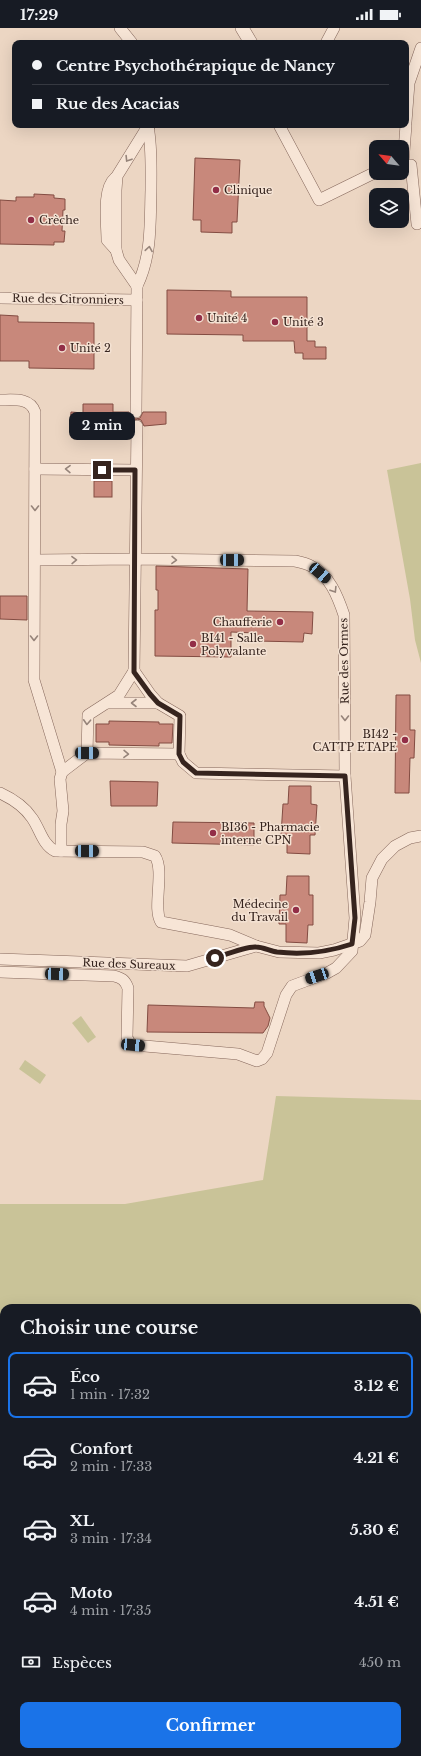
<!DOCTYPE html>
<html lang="fr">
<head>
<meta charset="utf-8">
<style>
  body { margin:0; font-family:"Libre Baskerville",serif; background:#242831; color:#f1f3f6; height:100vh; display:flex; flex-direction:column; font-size:15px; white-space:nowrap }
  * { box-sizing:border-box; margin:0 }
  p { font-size:13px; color:#9ea1a6 }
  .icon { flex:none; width:22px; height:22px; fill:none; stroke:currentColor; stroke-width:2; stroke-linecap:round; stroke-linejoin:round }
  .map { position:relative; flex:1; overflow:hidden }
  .side { position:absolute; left:0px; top:1276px; width:421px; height:452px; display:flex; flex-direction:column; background:#171b24; border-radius:12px 12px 0 0; box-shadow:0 4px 16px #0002 }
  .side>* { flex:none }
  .banner { position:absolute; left:12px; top:12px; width:397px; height:88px; border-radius:8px; box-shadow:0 4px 16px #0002; display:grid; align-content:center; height:88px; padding:0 20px; background:#171b24 }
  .needle { width:26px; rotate:298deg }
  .controls { position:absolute; left:369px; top:112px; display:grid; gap:8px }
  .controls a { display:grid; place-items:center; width:40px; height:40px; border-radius:8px; background:#171b24; box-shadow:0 4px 16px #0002; font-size:20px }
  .end { position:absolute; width:18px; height:18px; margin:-9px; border:5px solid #36241e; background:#fff; box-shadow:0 0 0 2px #fff }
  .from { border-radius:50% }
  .bubble { position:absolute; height:28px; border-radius:8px; background:#171b24; box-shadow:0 4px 16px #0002; font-size:13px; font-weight:800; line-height:28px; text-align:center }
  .car { position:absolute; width:12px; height:24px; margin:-12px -6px; border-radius:5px; box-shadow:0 0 3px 1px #0007; background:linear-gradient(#222 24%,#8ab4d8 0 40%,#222 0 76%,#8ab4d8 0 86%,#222 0) }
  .banner b { display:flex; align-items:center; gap:14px; height:38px; font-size:15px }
  .banner b+b { border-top:1px solid #363941 }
  .banner i { width:10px; height:10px; background:#f1f3f6 }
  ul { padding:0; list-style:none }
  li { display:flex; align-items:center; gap:12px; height:66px; margin:0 8px 6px; padding:0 12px; border:2px solid transparent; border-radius:8px }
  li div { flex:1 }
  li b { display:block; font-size:15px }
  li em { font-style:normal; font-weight:800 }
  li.active { border-color:#1a73e8 }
  li>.icon { width:36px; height:36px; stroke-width:1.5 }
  h2 { padding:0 20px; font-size:18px; line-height:48px }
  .pay { display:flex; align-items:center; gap:10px; height:44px; padding:0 20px; font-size:15px }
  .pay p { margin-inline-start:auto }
  .cta { display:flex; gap:8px; margin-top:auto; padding:8px 20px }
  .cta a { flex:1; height:46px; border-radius:8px; background:#1a73e8; color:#fff; font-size:16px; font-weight:800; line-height:46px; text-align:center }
  .status { display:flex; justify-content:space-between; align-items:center; height:28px; padding:0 20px; background:#171b24; direction:ltr }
  .status svg { height:11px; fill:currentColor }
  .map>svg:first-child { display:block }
</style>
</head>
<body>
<div class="status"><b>17:29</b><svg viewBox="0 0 49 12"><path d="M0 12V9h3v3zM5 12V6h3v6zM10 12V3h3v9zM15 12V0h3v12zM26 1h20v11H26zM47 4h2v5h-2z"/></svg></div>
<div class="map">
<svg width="421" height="1728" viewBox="0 0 421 1728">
  <rect width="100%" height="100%" fill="#ecd6c3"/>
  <g fill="#c9c398" fill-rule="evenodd">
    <path d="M421 435V635L415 612 410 571 387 442Z"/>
    <path d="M81 988 96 1009 88 1015 72 995Z"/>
    <path d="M25 1032 46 1047 40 1056 19 1041Z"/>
    <path d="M276 1068 421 1072V1728H0V1176H125L263 1152ZM4 1280H417V1724H4Z"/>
  </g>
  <g fill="#c8887b" stroke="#834c42">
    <path d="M195 130 240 132 237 194H232V205L201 204V192H193Z"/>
    <path d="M34 166 54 167V170L65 171V182H63L62 203H65L64 214H54V217L0 216V172L16 173V169H34Z"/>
    <path d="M167 262 231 263V269H307V313H315V319H326V331H303V325H295L294 313H243V307L167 306Z"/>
    <path d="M0 287 18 288V294L94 295V341L29 340V333H0Z"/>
    <path d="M83 376H113V384H129L130 388 136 391 140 390 143 384H166V396L144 398 141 392 137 391 131 394 130 398 70 397 71 384 83 385Z"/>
    <rect x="94" y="453" width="18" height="16"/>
    <path d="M156 538 248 541 247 583 313 584 312 606 304 605 303 614 256 613V605L231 604V629L155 628V582H158V562H156Z"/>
    <path d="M0 568H27V592L0 591Z"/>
    <path d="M396 667H410V702H415L414 730H410L409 765H395Z"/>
    <path d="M109 693 159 694V696H173L172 715H159V718L109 717V714H96V696H109Z"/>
    <path d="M110 753 158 754 157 778H111Z"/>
    <path d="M289 758H311V776L317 777 315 807H310V826L287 825V807H281L283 776H288Z"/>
    <path d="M173 794 254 795V817L172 815Z"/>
    <path d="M287 848H309V867H313V897H308L307 915 286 914V896H279L280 867H286Z"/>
    <path d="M255 974H264V978L270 990 268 998 263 1005 147 1004 148 977 254 980Z"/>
  </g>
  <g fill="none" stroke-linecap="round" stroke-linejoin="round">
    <defs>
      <g id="minor">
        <path d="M120 0 132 15"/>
        <path d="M326 15 334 0"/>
        <path d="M406 94 409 55 421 20"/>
        <path d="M279 97 319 172 376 144"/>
        <path d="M403 136 406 97"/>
        <path d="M411 137 417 196"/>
        <path d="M115 150C102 161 107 195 107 212L116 222"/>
        <path d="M137 258 119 232 116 222V162L117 148 148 98"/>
        <path d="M0 270 137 272"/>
        <path d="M0 372C13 372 30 369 35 384L34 652 62 744 60 751 63 783 61 796V823"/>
        <path d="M136 384 137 258C152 227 150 195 151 162 151 140 152 119 148 98"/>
        <path d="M35 441 135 442"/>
        <path d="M134 643 137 398"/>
        <path d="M109 675H158"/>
        <path d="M87 725 88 687 119 667 134 643"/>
        <path d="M179 726 183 734 196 745 345 748"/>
        <path d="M62 744 87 725 179 726 180 688 158 675 150 666 134 643"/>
        <path d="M0 765C13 771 24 778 32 790 40 801 42 816 55 823L143 824 155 828C165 843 152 881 161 894L230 907 256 918"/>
        <path d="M0 931 187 938 256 918 279 924 319 925 334 922 360 913 365 907 370 874 372 850 382 831 395 818 410 810 421 808"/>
        <path d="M0 944 114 948C122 950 125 952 128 960L127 1009 129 1014 133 1017 238 1026 257 1033 262 1031 267 1025 286 967 292 958 327 945 336 940 352 923 355 890 345 748 344 587C338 569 329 546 311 538 306 535 300 534 295 533L135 531 35 532"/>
      </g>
      <g id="tertiary">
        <path d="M242 0 251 15"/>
        <path d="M148 98V97"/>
      </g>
    </defs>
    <use href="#minor" stroke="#85675b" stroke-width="12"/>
    <use href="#tertiary" stroke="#85675b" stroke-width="14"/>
    <use href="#minor" stroke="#f7e5d6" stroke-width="11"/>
    <use href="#tertiary" stroke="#f7e5d6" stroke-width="13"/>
  </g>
  <defs><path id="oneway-chevron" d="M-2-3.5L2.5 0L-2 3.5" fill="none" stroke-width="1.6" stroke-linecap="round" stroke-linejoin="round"/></defs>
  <g stroke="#96847a">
    <use href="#oneway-chevron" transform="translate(128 131) rotate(122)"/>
    <use href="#oneway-chevron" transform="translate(149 221) rotate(-81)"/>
    <use href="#oneway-chevron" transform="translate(68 441) rotate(-179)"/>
    <use href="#oneway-chevron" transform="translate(35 480) rotate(90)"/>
    <use href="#oneway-chevron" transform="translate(74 532) rotate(-1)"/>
    <use href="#oneway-chevron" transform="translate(174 532) rotate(1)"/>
    <use href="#oneway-chevron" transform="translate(334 562) rotate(58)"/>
    <use href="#oneway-chevron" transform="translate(34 610) rotate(90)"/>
    <use href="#oneway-chevron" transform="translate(134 675) rotate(-180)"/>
    <use href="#oneway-chevron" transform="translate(345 690) rotate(90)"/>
    <use href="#oneway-chevron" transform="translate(87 694) rotate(93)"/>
    <use href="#oneway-chevron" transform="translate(126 726) rotate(1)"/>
  </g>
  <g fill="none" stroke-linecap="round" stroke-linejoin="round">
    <path stroke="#36241e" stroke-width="5" d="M102 442H135L134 644 150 666 158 675 180 688 179 726 183 734 196 745 345 748 355 890 352 916C328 924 303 927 277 924 270 923 263 919 256 919 247 918 224 927 215 930"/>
  </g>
  <g fill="#922e47" stroke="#f4e2d3" stroke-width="1.5">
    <circle cx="216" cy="162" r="4"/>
    <circle cx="31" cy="192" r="4"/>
    <circle cx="199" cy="290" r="4"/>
    <circle cx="275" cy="294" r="4"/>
    <circle cx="62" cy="320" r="4"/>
    <circle cx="280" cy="594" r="4"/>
    <circle cx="193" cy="616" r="4"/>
    <circle cx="405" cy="712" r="4"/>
    <circle cx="213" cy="805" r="4"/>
    <circle cx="296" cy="882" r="4"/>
  </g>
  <g text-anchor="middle" stroke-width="3" stroke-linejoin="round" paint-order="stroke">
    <g font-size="11" fill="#36241e" stroke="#f4e2d3" text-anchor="start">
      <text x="224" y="166">Clinique</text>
      <text x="39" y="196">Crèche</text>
      <text x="207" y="294">Unité 4</text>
      <text x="283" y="298">Unité 3</text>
      <text x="70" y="324">Unité 2</text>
      <text x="272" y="598" text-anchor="end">Chaufferie</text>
      <text x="201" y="614">BI41 - Salle<tspan x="201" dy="13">Polyvalante</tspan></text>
      <text x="397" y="710" text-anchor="end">BI42 -<tspan x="397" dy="13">CATTP ETAPE</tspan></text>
      <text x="221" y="803">BI36 - Pharmacie<tspan x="221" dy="13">interne CPN</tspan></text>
      <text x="288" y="880" text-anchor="end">Médecine<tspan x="288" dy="13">du Travail</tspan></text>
    </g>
    <g font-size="11" fill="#36241e" stroke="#f4e2d3">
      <text transform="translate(68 271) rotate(1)" y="4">Rue des Citronniers</text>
      <text transform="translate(344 633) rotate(-91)" y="4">Rue des Ormes</text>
      <text transform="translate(129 936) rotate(2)" y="4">Rue des Sureaux</text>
    </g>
  </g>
</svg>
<div class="controls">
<a><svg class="needle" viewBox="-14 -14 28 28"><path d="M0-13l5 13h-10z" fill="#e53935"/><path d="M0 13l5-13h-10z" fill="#9ea1a6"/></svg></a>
<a><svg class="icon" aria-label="layers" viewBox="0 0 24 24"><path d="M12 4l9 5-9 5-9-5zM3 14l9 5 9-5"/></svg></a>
</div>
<i class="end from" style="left:215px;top:930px"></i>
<i class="end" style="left:102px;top:442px"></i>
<div class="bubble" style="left:69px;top:384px;width:66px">2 min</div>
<i class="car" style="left:232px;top:532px;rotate:90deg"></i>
<i class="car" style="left:320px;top:545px;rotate:131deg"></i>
<i class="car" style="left:87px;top:725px;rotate:91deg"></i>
<i class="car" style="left:87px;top:823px;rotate:91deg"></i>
<i class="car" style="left:57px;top:946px;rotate:92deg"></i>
<i class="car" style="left:317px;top:948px;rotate:252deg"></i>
<i class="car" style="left:133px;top:1017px;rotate:95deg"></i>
<div class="banner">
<b><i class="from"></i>Centre Psychothérapique de Nancy</b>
<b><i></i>Rue des Acacias</b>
</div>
<section class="side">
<h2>Choisir une course</h2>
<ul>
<li class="active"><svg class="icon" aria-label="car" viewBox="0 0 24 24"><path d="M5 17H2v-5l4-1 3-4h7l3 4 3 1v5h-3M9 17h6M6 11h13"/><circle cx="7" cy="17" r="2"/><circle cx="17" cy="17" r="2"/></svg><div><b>Éco</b><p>1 min · 17:32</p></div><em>3.12 €</em></li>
<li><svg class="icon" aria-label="car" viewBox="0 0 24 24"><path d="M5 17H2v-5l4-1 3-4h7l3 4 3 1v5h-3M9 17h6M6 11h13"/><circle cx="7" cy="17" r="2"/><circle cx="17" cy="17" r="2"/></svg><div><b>Confort</b><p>2 min · 17:33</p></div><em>4.21 €</em></li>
<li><svg class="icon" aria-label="car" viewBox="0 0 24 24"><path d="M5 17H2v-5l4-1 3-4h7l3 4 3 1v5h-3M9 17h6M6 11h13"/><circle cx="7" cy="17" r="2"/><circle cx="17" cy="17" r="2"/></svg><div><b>XL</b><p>3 min · 17:34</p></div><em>5.30 €</em></li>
<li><svg class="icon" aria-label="car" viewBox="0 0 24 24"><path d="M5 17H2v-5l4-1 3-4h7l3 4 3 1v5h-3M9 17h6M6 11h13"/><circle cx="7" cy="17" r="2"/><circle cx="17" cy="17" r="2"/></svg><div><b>Moto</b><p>4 min · 17:35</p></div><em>4.51 €</em></li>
</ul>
<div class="pay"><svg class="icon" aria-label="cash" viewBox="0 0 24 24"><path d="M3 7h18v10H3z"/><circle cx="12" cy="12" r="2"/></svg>Espèces<p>450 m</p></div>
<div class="cta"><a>Confirmer</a></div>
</section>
</div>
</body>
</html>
